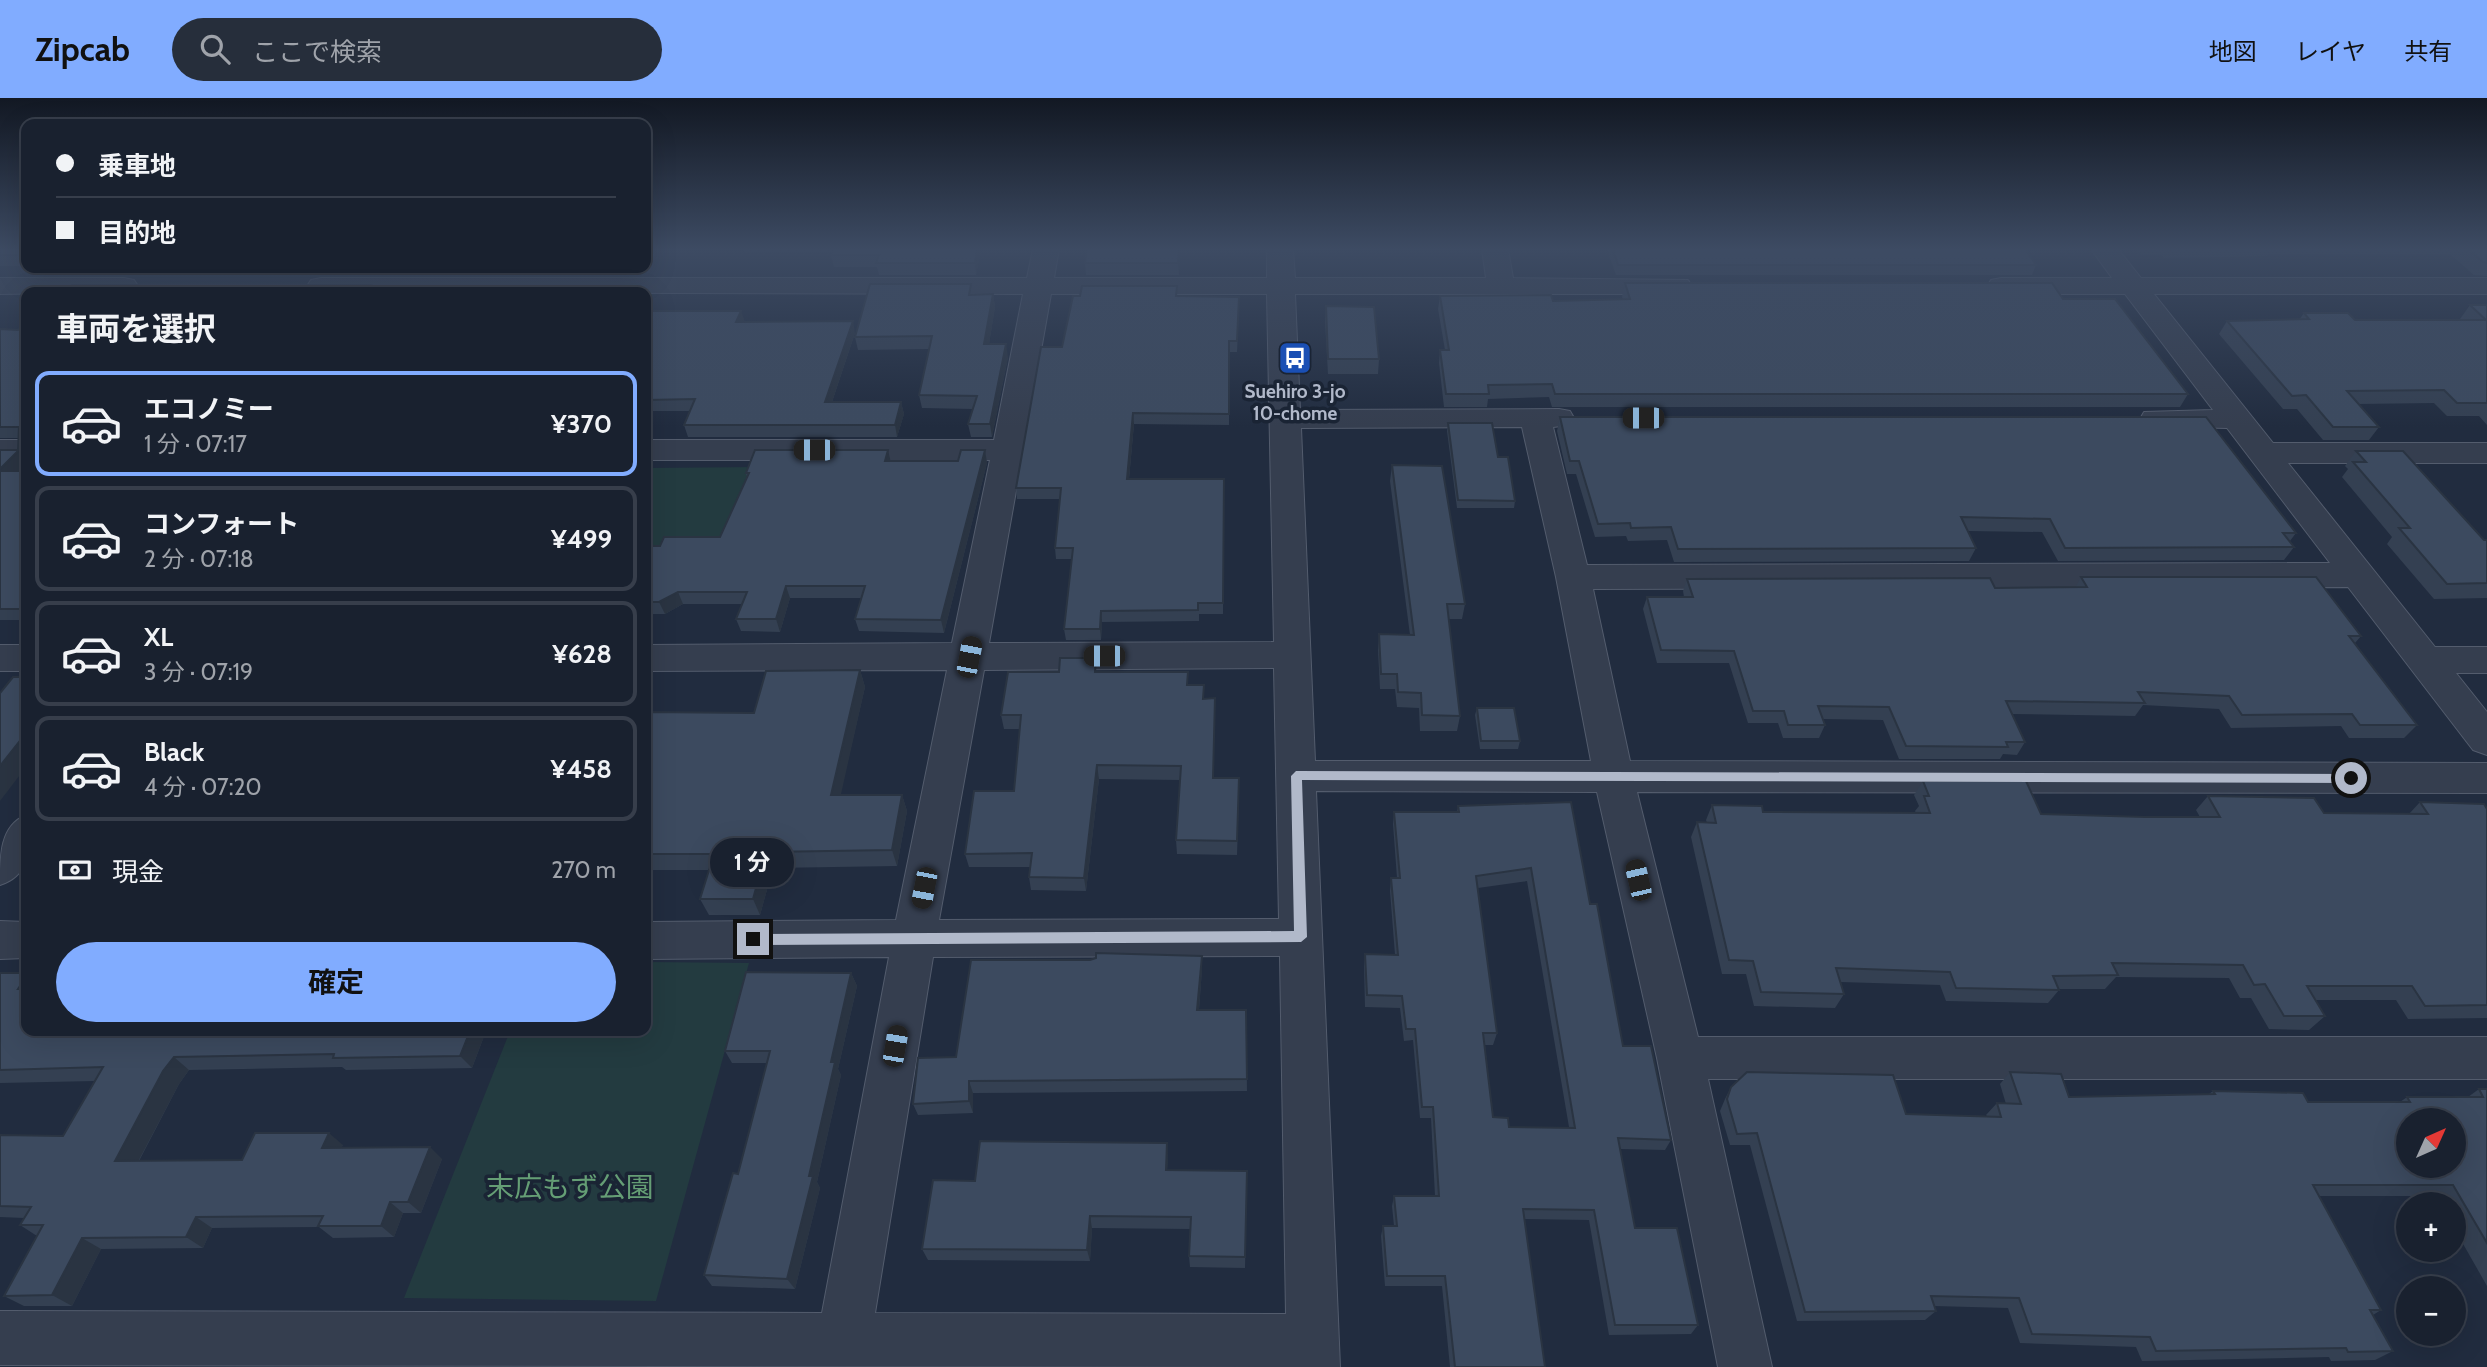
<!DOCTYPE html>
<html lang="ja">
<head>
<meta charset="utf-8">
<style>
  body { margin:0; font-family:Cabin,"Noto Sans JP",sans-serif; background:#262e3b; color:#f1f3f6; height:100vh; display:flex; flex-direction:column; font-size:26px; white-space:nowrap }
  * { box-sizing:border-box; margin:0 }
  p { font-size:23px; color:#9fa3aa }
  .icon { flex:none; width:38px; height:38px; fill:none; stroke:currentColor; stroke-width:2; stroke-linecap:round; stroke-linejoin:round }
  .map { position:relative; flex:1; overflow:hidden }
  .panel { position:absolute; left:21px; top:189px; width:630px; height:749px; display:flex; flex-direction:column; background:#19212f; border-radius:14px; box-shadow:0 7px 28px #0002,0 0 0 2px #373e4b }
  .panel>* { flex:none }
  .hud { position:absolute; left:21px; top:21px; width:630px; height:154px; border-radius:14px; box-shadow:0 7px 28px #0002,0 0 0 2px #373e4b; display:grid; align-content:center; height:154px; padding:0 35px; background:#19212f }
  .needle { width:46px; rotate:45deg }
  .tools { position:absolute; left:2396px; top:1010px; display:grid; gap:14px }
  .tools a { display:grid; place-items:center; width:70px; height:70px; border-radius:50%; background:#19212f; box-shadow:0 7px 28px #0002,0 0 0 2px #373e4b; font-size:35px }
  .end { position:absolute; width:32px; height:32px; margin:-16px; border:9px solid #b1b9ca; background:#111; box-shadow:0 0 0 4px #111 }
  .from { border-radius:50% }
  .bubble { position:absolute; height:49px; border-radius:24px; background:#19212f; box-shadow:0 7px 28px #0002,0 0 0 2px #373e4b; font-size:23px; font-weight:700; line-height:49px; text-align:center }
  .car { position:absolute; width:21px; height:42px; margin:-21px -10px; border-radius:9px; box-shadow:0 0 5px 2px #0007; background:linear-gradient(#222 24%,#8ab4d8 0 40%,#222 0 76%,#8ab4d8 0 86%,#222 0) }
  .hud b { display:flex; align-items:center; gap:24px; height:66px; font-size:26px }
  .hud b+b { border-top:2px solid #373e4b }
  .hud i { width:18px; height:18px; background:#f1f3f6 }
  ul { padding:0; list-style:none }
  li { display:flex; align-items:center; gap:21px; height:105px; margin:0 14px 10px; padding:0 21px; border:4px solid #373e4b; border-radius:14px }
  li div { flex:1 }
  li b { display:block; font-size:26px }
  li em { font-style:normal; font-weight:700 }
  li.current { border-color:#81acff }
  li>.icon { width:63px; height:63px; stroke-width:1.5 }
  h2 { padding:0 35px; font-size:32px; line-height:84px }
  .pay { display:flex; align-items:center; gap:18px; height:77px; padding:0 35px; font-size:26px }
  .pay p { margin-inline-start:auto }
  .action { display:flex; gap:14px; margin-top:auto; padding:14px 35px }
  .action a { flex:1; height:80px; border-radius:42px; background:#81acff; color:#111; font-size:28px; font-weight:700; line-height:80px; text-align:center }
  header { display:flex; align-items:center; gap:42px; box-sizing:border-box; height:98px; padding:0 35px; background:#81acff; color:#111 }
  header strong { font-size:33px }
  nav { display:flex; gap:38px; margin-inline-start:auto; font-size:24px }
  .search { width:490px; height:63px; background:#262e3b; display:flex; align-items:center; gap:18px; box-sizing:border-box; padding:0 24px; border-radius:38px; color:#9fa3aa; font-size:26px }
  .map>svg:first-child { display:block }
</style>
</head>
<body>
<header>
<strong>Zipcab</strong>
<div class="search"><svg class="icon" aria-label="search" viewBox="0 0 24 24"><circle cx="10" cy="10" r="6"/><path d="M15 15l6 6"/></svg>ここで検索</div>
<nav><a>地図</a><a>レイヤ</a><a>共有</a></nav>
</header>
<div class="map">
<svg width="2487" height="1269" viewBox="0 0 2487 1269">
  <rect width="100%" height="100%" fill="#212c3f"/>
  <g fill="#233b40">
    <path d="M761 369 733 451H646V370Z"/>
    <path d="M646 864 749 865 656 1203 404 1200 510 933H646Z"/>
  </g>
  <g fill="none" stroke-linecap="round" stroke-linejoin="round">
    <defs>
      <g id="minor">
        <path d="M1033 151H1059L1054 180H1267V151H1293L1295 180H1486L1482 151H1508L1513 180 1688 182 1692 188 1688 194 1678 196H1295L1300 312 1559 311 1570 313 1574 320 1570 327 1553 329 1587 467 2330 465 2227 330 2144 328 2140 321 2144 314 2213 312 2125 196H2001L1991 194 1987 188 1991 182 2001 180H2112L2091 151H2118L2141 180H2487V196H2154L2273 345H2487V365H2288L2435 549H2487V575H2456L2487 614V657L2473 652 2348 489 1593 491 1630 663 2487 665V695L1637 694 1698 939H2487V981H1708L1772 1269H1718L1657 960 1597 694 1316 693 1340 1269 0 1267V1213L822 1215 889 859 646 861V824L896 822 947 572 646 573V547L952 545 990 362H646V342H994L1023 196 313 194 307 188 311 182 321 180H1027ZM1051 196H1267L1274 544 989 545ZM1522 329 1556 479 1591 663H1315L1301 330ZM1274 570 1279 821 939 822 984 572ZM1280 858 1286 1216 875 1215 933 859Z"/>
        <path d="M0 180H124L134 182 138 188 132 194 0 196Z"/>
        <rect x="0" y="342" width="26" height="20"/>
        <rect x="0" y="547" width="26" height="26"/>
        <path d="M26 717C27 747 34 776 0 787 0 757 0 728 26 717Z"/>
        <path d="M0 823 26 824V860L0 861Z"/>
      </g>
    </defs>
    <use href="#minor" stroke="#535c6d" stroke-width="2"/>
    <use href="#minor" fill="#353e4f" fill-rule="evenodd"/>
  </g>
  <g fill="#344052" fill-rule="evenodd">
    <rect x="0" y="151" width="26" height="17"/>
    <path d="M744 151H981L976 177H879L877 169H834L831 157 832 154 745 155Z"/>
    <path d="M1087 151H1180L1179 177H1086L1085 165Z"/>
    <path d="M1607 151H2025L2036 167 2032 177H1616Z"/>
    <path d="M2136 151H2487V178L2474 177 2450 156H2268L2267 158 2164 160 2162 157H2141Z"/>
    <path d="M86 170H398L393 177H106L101 170Z"/>
    <path d="M1625 185 2063 201 2188 296 2180 309H1552L1549 299 1488 301 1487 309H1444L1439 265 1440 252H1445L1438 211 1440 198 1553 203 1623 201 1622 199Z"/>
    <path d="M1177 188V198L1239 210 1237 254H1229V327L1134 326 1129 381H1224L1223 516H1199V523L1102 524 1101 542H1066L1064 531 1072 461H1056L1055 450 1060 401H1017L1016 390 1062 249 1080 198Z"/>
    <path d="M993 196 995 209 989 246 1008 259 992 339H971L968 326 973 311 922 310 919 297 929 251 858 252 855 239 972 197Z"/>
    <path d="M2470 207H2487V327L2479 318H2447L2434 305 2358 306 2379 329 2369 342H2323L2297 311H2283L2219 236 2227 223 2299 222 2304 215 2355 222H2462L2460 221Z"/>
    <path d="M1326 208 1379 261 1378 276H1328L1325 223Z"/>
    <path d="M646 213 745 224 855 235 832 304H901L904 316 897 339H688L684 327 690 313H646Z"/>
    <path d="M0 231 18 232 19 373H26V522H0V352H18V340H0Z"/>
    <path d="M1560 319 2296 435 2290 443 2294 449 2284 462 2058 463 2042 434 1968 433 1976 450 1969 463 1674 464 1667 442 1628 443 1626 438 1595 439 1576 376H1567L1557 333Z"/>
    <path d="M1448 325 1498 359 1515 403 1514 410H1457L1447 333Z"/>
    <path d="M985 352 987 365 944 535 859 533 855 521 861 500H790L780 534 741 533 736 521 742 506H683L665 516H646V448H660L720 439 747 379 746 375 890 363H958Z"/>
    <path d="M2356 353 2484 442H2487V500L2434 501 2387 446 2392 439 2342 379 2348 371 2345 368Z"/>
    <path d="M1392 367 1465 506 1462 521H1449L1460 618 1457 633H1420L1419 610 1397 609 1395 591H1380L1378 552 1379 536 1410 537 1390 383Z"/>
    <path d="M2081 479 2361 538 2355 545 2417 627 2404 640H2349L2341 628 2231 630 2219 611 2143 607 2135 618 2012 616 2025 644 2017 657 2003 656 2000 661H1899L1883 622 1823 621 1825 627 1819 640H1783L1778 625H1748L1729 565H1657L1643 511 1647 499H1684L1683 493 1687 481 1995 490H2075Z"/>
    <path d="M860 572 865 589 840 697H902L907 713 897 768 773 770 760 817H709L700 801 709 772H646V614L754 615Z"/>
    <path d="M1098 574 1188 587H1204V601L1215 615 1213 680 1239 694 1237 757 1177 756 1176 742 1180 682 1099 681 1086 793 1031 792 1029 779 1030 769H969L965 756 1014 693 1020 631H1004L1001 617Z"/>
    <path d="M1477 610 1520 643 1518 651H1480L1475 617Z"/>
    <path d="M1923 683 2041 716 2146 719H2200L2196 712 2208 698 2324 715 2409 716 2420 704 2487 711V920L2408 921 2396 902H2315L2325 918 2309 932 2269 931 2251 900H2240L2229 880 2116 879 2105 891H2059V892L2048 905 1946 903 1940 887 1840 884 1844 896 1835 910 1754 908 1746 876H1722L1691 739 1697 724 1707 725 1706 722 1712 707 1763 714 1916 715 1915 713 1919 708 1914 697Z"/>
    <path d="M1458 708 1590 806 1623 948 1671 1042 1665 1052 1620 1051 1635 1130 1698 1227 1691 1236 1609 1237 1589 1122 1524 1121 1545 1269H1450L1442 1188H1385L1381 1138 1383 1128H1394L1392 1108 1394 1098H1435L1431 1020H1420L1413 942 1404 943 1400 910 1365 909 1364 868 1365 856 1395 857 1390 793 1391 780H1397L1393 726 1394 714H1457ZM1527 783 1569 1029H1509L1493 1019 1485 947H1493L1497 935 1478 790Z"/>
    <path d="M1202 871 1199 912H1246L1247 993 973 995V1015L918 1017 913 1006 956 959Z"/>
    <path d="M0 875 26 933H486L472 970 346 972 342 969 189 972 179 986 139 1063 242 1062 343 1047 341 1050 442 1061 421 1115H403L394 1139 333 1140 319 1129 212 1130 203 1150 101 1151 72 1208H24L4 1198 37 1138 20 1127 24 1120 0 1119V1037L63 1038 95 983 0 985Z"/>
    <path d="M851 875 857 888 838 971 841 977 817 1084 820 1090 795 1191 712 1188 704 1177 738 1076 767 965H732L725 953Z"/>
    <path d="M2010 974 2069 999 2209 996 2213 993 2308 1004H2400L2407 999H2468L2479 991H2487V1188L2454 1130V1106H2440L2435 1098H2319L2381 1212 2373 1217 2393 1253 2375 1262 2331 1263 2329 1259 2142 1263 2136 1249 2020 1245 2008 1210 1934 1208 1936 1213 1925 1222 1797 1223 1750 1047H1730L1720 1013 1725 1001 1731 989 1906 1016 1987 1018 1986 1017 1997 1005 2006 1006 2000 986Z"/>
    <path d="M1168 1057 1167 1072 1247 1073 1245 1170 1190 1169 1189 1158 1190 1131 1092 1130 1090 1163 928 1162 922 1151Z"/>
  </g>
  <g fill="#2a3442">
    <path d="M977 151H981L976 177 975 165Z"/>
    <path d="M1179 151H1180L1179 177 1178 165Z"/>
    <path d="M389 170H398L393 177Z"/>
    <path d="M371 187 375 194H366Z"/>
    <path d="M993 196 995 209 987 259 984 246Z"/>
    <path d="M741 213 745 224H736Z"/>
    <path d="M853 223 855 235 828 316 825 304Z"/>
    <path d="M1006 246 1008 259 992 339 990 326Z"/>
    <path d="M901 304 904 316 897 339 895 327Z"/>
    <path d="M1133 315 1134 326 1128 392 1127 381Z"/>
    <path d="M26 345V366L8 385 0 376V371Z"/>
    <path d="M888 352 891 365 885 363Z"/>
    <path d="M985 352 987 365 944 535 941 522Z"/>
    <path d="M786 488 790 500 780 534 776 521Z"/>
    <path d="M678 494 683 506 665 516 659 504Z"/>
    <path d="M1101 513 1102 524 1101 542 1100 531Z"/>
    <path d="M860 572 865 589 837 714 831 697Z"/>
    <path d="M646 573 650 583 646 595Z"/>
    <path d="M26 635V669L0 703V668Z"/>
    <path d="M1097 667 1099 681 1086 793 1084 780Z"/>
    <path d="M902 697 907 713 897 768 892 752Z"/>
    <path d="M766 754 773 770 760 817 753 801Z"/>
    <path d="M1202 858V871L1198 924 1197 912Z"/>
    <path d="M851 875 857 888 838 971 841 977 817 1084 820 1090 795 1191 787 1181 831 964Z"/>
    <path d="M26 879V897L18 891Z"/>
    <path d="M470 933H486L472 970 460 958Z"/>
    <path d="M174 959 189 972 179 986 132 1075 115 1063 163 973Z"/>
    <path d="M969 983 973 995V1015L969 1003Z"/>
    <path d="M329 1035 343 1047 336 1062 322 1050Z"/>
    <path d="M1167 1045 1168 1057 1167 1084 1166 1072Z"/>
    <path d="M430 1049 442 1061 421 1115 408 1104Z"/>
    <path d="M390 1104 403 1115 394 1139 381 1128Z"/>
    <path d="M1090 1118 1092 1130 1090 1163 1087 1152Z"/>
    <path d="M196 1119 212 1130 203 1150 186 1139Z"/>
    <path d="M82 1140 101 1151 72 1208 52 1197Z"/>
  </g>
  <g fill="#3c4a5f" stroke="#2a3442" stroke-width="2" fill-rule="evenodd">
    <rect x="0" y="151" width="26" height="6"/>
    <path d="M833 151H977L975 165H876L879 157H831Z"/>
    <path d="M1087 151H1179L1178 165H1085Z"/>
    <path d="M1613 151H2025L2036 167H1618Z"/>
    <path d="M2468 151H2487V165L2483 164Z"/>
    <path d="M1625 185H2052L2063 201H2115L2188 296H1555L1552 286 1488 287 1489 296H1446L1440 252H1449L1440 198 1551 197 1553 203 1630 201Z"/>
    <path d="M870 186H971L969 197 993 196 984 246H1006L990 326H968L977 298 919 297 932 238 855 239Z"/>
    <path d="M72 187H371L366 194H64Z"/>
    <path d="M1082 188H1177L1176 198 1239 199 1237 243H1229V316L1133 315 1127 381H1224L1223 505H1198V512L1101 513 1100 531H1064L1073 450H1055L1061 390H1016L1041 249H1062L1073 198H1080Z"/>
    <path d="M2470 207H2487V305H2457L2444 292 2347 293 2379 329H2333L2306 297 2292 298 2227 223 2309 221 2304 215H2348L2355 222H2486Z"/>
    <path d="M1326 208 1374 209 1379 261H1328Z"/>
    <path d="M646 213H741L736 224 853 223 825 304H901L895 327H684L695 301 646 302Z"/>
    <path d="M26 225V345L0 371V352H18L19 329H0V231L18 232Z"/>
    <path d="M1560 319H2206L2296 435H2283L2294 449 2065 450 2050 421 1961 419 1976 450 1678 451 1671 429 1631 430 1630 425 1598 426 1579 363H1570Z"/>
    <path d="M1448 325H1492L1498 359H1508L1515 403 1458 402Z"/>
    <path d="M755 352H888L885 363H958L961 352H985L941 522 855 521 865 488H786L776 521H736L747 494H678L659 504H646V448H660L664 439H720L749 375H746Z"/>
    <path d="M2356 353H2403L2484 442H2487V485L2447 486 2399 430H2410L2353 364H2366Z"/>
    <path d="M1392 367 1442 368 1465 506H1447L1460 618 1422 617 1421 595 1398 594 1397 576H1381L1379 536 1414 537Z"/>
    <rect x="0" y="373" width="26" height="138"/>
    <path d="M2081 479H2316L2361 538H2349L2417 627H2360L2352 616 2242 617 2229 598 2138 594 2145 605 2006 603 2025 644H2006L2008 649 1906 648 1889 609 1818 608 1825 627H1788L1784 613H1753L1734 553 1661 552 1647 499H1693L1687 481 1990 480 1995 490 2087 489Z"/>
    <path d="M1060 560H1096L1095 574H1188L1187 587H1204L1203 601 1215 600 1213 680H1239L1237 743 1176 742 1181 668 1097 667 1084 780 1029 779 1032 755 965 756 974 693H1014L1021 617H1001L1008 574H1059Z"/>
    <path d="M860 572 831 697H902L892 752 766 754 753 801H700L714 756H646V614L754 615 766 573Z"/>
    <path d="M13 579H26V635L0 668V595Z"/>
    <path d="M1477 610H1514L1520 643H1481Z"/>
    <path d="M1923 683H2026L2041 716 2146 719H2220L2208 698 2314 700 2324 715 2428 716 2420 704 2484 706 2487 711V907L2425 908 2412 888H2307L2325 918H2284L2265 886 2254 887 2243 867 2112 865 2118 877 2053 878 2059 892 1956 890 1950 874 1836 870 1844 896 1761 894 1753 863 1729 862 1697 724 1716 725 1712 707 1762 708 1763 714 1930 715 1924 698H1929Z"/>
    <path d="M1571 704 1590 806H1597L1623 948H1651L1671 1042 1618 1040 1635 1130H1677L1698 1227H1615L1594 1112 1523 1111 1545 1269H1455L1445 1178H1387L1383 1128H1397L1394 1098H1439L1433 1009H1422L1415 931H1406L1402 898 1367 897 1365 856 1398 857 1391 780H1400L1394 714H1459L1458 708ZM1531 770 1575 1030 1509 1029 1508 1020 1493 1019 1483 935H1497L1476 778Z"/>
    <path d="M1096 855 1202 858 1197 912H1246L1247 981 969 983V1003L913 1006 918 960 956 959 971 862H1090L1096 860Z"/>
    <path d="M746 874 851 875 831 964H835L809 1078H813L787 1181 704 1177 733 1075 738 1076 770 953H725Z"/>
    <path d="M0 875H26V879L18 891H26V933H470L460 958 333 960 334 956 174 959 163 973 115 1063 242 1062 255 1035H329L322 1050 430 1049 408 1104H390L381 1128H318L323 1118 196 1119 186 1139 82 1140 52 1197 4 1198 43 1127H20L31 1109 0 1108V1037L63 1038 103 969 0 972Z"/>
    <path d="M1747 974 1893 977 1906 1016 2001 1019 1997 1005 2021 1006 2010 974 2061 976 2069 999 2215 996 2213 993 2303 995 2308 1004H2410L2407 999H2483L2479 991H2487V1145L2453 1087H2313L2381 1212H2370L2393 1253 2348 1254 2346 1250 2156 1253 2150 1239 2032 1236 2019 1200 1931 1198 1936 1213 1805 1214 1757 1035 1737 1036 1727 1001 1731 989ZM2408 1022H2454V1068H2408Z"/>
    <path d="M980 1043 1167 1045 1166 1072 1247 1073 1245 1159 1189 1158 1191 1119 1090 1118 1087 1152 922 1151 933 1082 975 1083Z"/>
  </g>
  <linearGradient id="sky" x2="0" y2="1"><stop stop-color="#121823"/><stop offset="0.46" stop-color="#3d4b63"/><stop offset="1" stop-color="#3d4b63" stop-opacity="0"/></linearGradient>
  <rect width="2487" height="329" fill="url(#sky)"/>
  <path fill="#b1b9ca" d="M1296 673 2351 676 2356 680 2351 685 1302 682 1307 839 1301 844 753 847 747 841 753 836 1294 833 1291 678Z"/>
  <defs>
    <symbol id="bus-square" viewBox="-11 -11 22 22"><rect x="-9" y="-9" width="18" height="18" rx="4" fill="#1a4fb4" stroke="#1a2434"/><path d="M-5-6H5V4H4V6H2V4H-2V6H-4V4H-5ZM-3.5-4V0h7V-4ZM-3.5 1.2v1.5H-2V1.2ZM2 1.2v1.5H3.5V1.2Z" fill="#fff"/></symbol>
  </defs>
  <g fill-rule="evenodd">
    <use href="#bus-square" x="1276" y="241" width="38" height="38"/>
  </g>
  <g text-anchor="middle" stroke-width="7" stroke-linejoin="round" paint-order="stroke">
    <g font-size="19" font-weight="bold" fill="#b1b9ca" stroke="#1a2434">
      <text x="1295" y="300">Suehiro 3-jo<tspan x="1295" dy="22">10-chome</tspan></text>
    </g>
    <g font-size="28" fill="#659e75" stroke="#1a2434">
      <text x="570" y="1099">末広もず公園</text>
    </g>
  </g>
</svg>
<div class="tools">
<a><svg class="needle" viewBox="-14 -14 28 28"><path d="M0-13l5 13h-10z" fill="#e53935"/><path d="M0 13l5-13h-10z" fill="#9fa3aa"/></svg></a>
<a>+</a>
<a>−</a>
</div>
<i class="end from" style="left:2351px;top:680px"></i>
<i class="end" style="left:753px;top:841px"></i>
<div class="bubble" style="left:710px;top:740px;width:84px">1 分</div>
<i class="car" style="left:1643px;top:320px;rotate:270deg"></i>
<i class="car" style="left:814px;top:352px;rotate:270deg"></i>
<i class="car" style="left:1104px;top:558px;rotate:270deg"></i>
<i class="car" style="left:969px;top:559px;rotate:11deg"></i>
<i class="car" style="left:1638px;top:782px;rotate:347deg"></i>
<i class="car" style="left:924px;top:790px;rotate:191deg"></i>
<i class="car" style="left:895px;top:948px;rotate:10deg"></i>
<div class="hud">
<b><i class="from"></i>乗車地</b>
<b><i></i>目的地</b>
</div>
<section class="panel">
<h2>車両を選択</h2>
<ul>
<li class="current"><svg class="icon" aria-label="car" viewBox="0 0 24 24"><path d="M5 17H2v-5l4-1 3-4h7l3 4 3 1v5h-3M9 17h6M6 11h13"/><circle cx="7" cy="17" r="2"/><circle cx="17" cy="17" r="2"/></svg><div><b>エコノミー</b><p>1 分 · 07:17</p></div><em>¥370</em></li>
<li><svg class="icon" aria-label="car" viewBox="0 0 24 24"><path d="M5 17H2v-5l4-1 3-4h7l3 4 3 1v5h-3M9 17h6M6 11h13"/><circle cx="7" cy="17" r="2"/><circle cx="17" cy="17" r="2"/></svg><div><b>コンフォート</b><p>2 分 · 07:18</p></div><em>¥499</em></li>
<li><svg class="icon" aria-label="car" viewBox="0 0 24 24"><path d="M5 17H2v-5l4-1 3-4h7l3 4 3 1v5h-3M9 17h6M6 11h13"/><circle cx="7" cy="17" r="2"/><circle cx="17" cy="17" r="2"/></svg><div><b>XL</b><p>3 分 · 07:19</p></div><em>¥628</em></li>
<li><svg class="icon" aria-label="car" viewBox="0 0 24 24"><path d="M5 17H2v-5l4-1 3-4h7l3 4 3 1v5h-3M9 17h6M6 11h13"/><circle cx="7" cy="17" r="2"/><circle cx="17" cy="17" r="2"/></svg><div><b>Black</b><p>4 分 · 07:20</p></div><em>¥458</em></li>
</ul>
<div class="pay"><svg class="icon" aria-label="cash" viewBox="0 0 24 24"><path d="M3 7h18v10H3z"/><circle cx="12" cy="12" r="2"/></svg>現金<p>270 m</p></div>
<div class="action"><a>確定</a></div>
</section>
</div>
</body>
</html>
